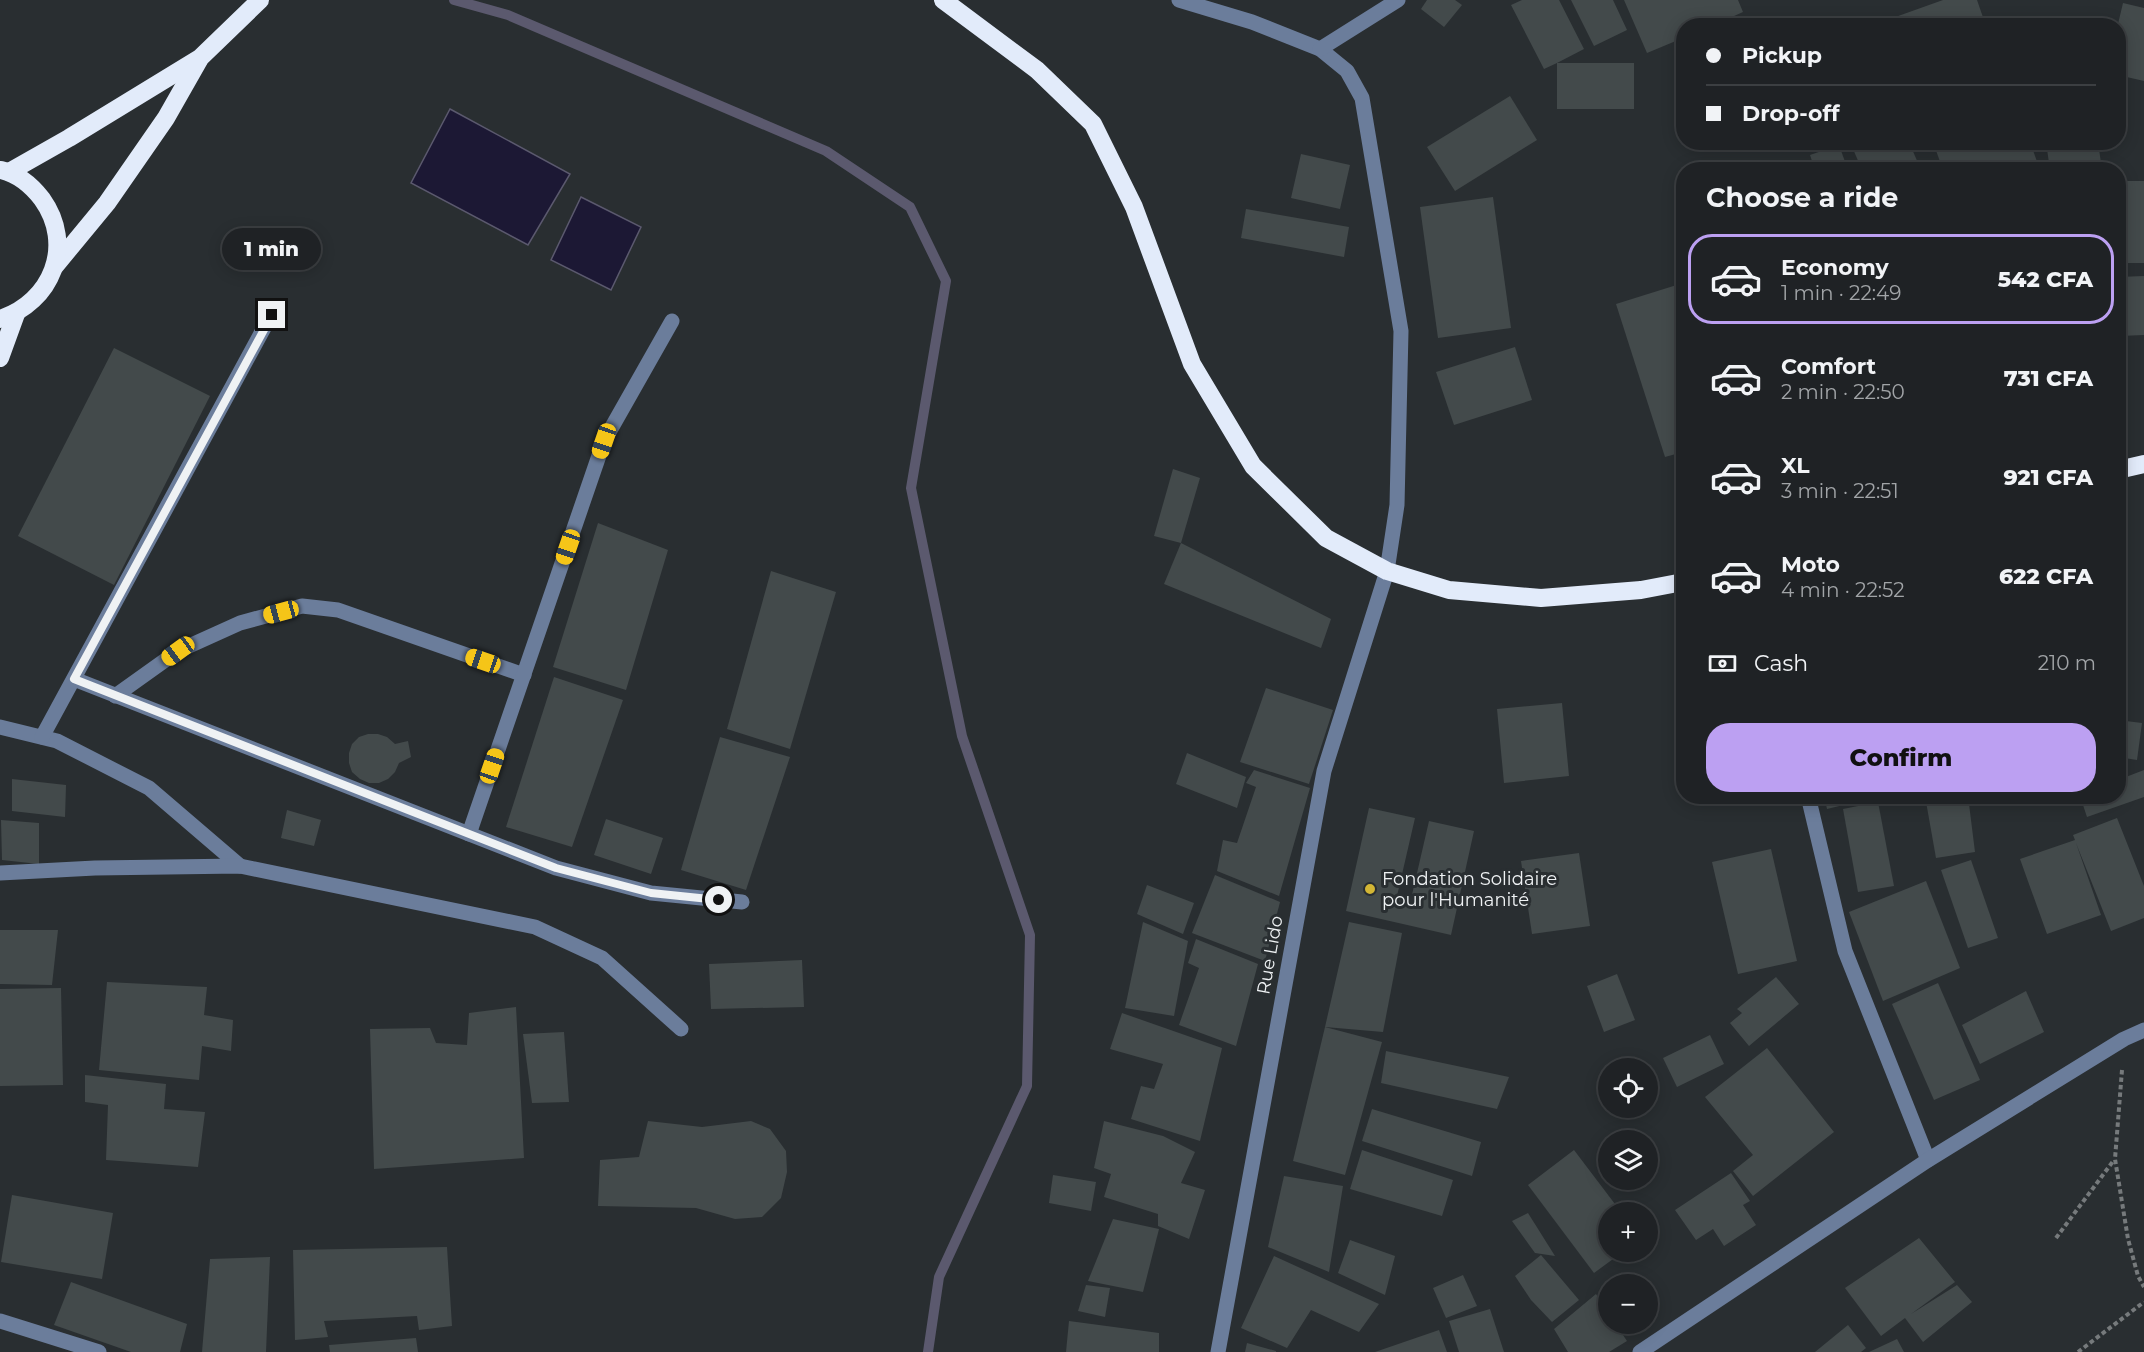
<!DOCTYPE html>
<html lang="en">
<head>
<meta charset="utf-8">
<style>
  body { margin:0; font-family:Montserrat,sans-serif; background:#2c2f32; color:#f1f3f6; height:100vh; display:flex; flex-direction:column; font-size:22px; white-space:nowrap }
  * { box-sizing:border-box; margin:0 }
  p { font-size:20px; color:#a1a4a7 }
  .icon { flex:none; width:33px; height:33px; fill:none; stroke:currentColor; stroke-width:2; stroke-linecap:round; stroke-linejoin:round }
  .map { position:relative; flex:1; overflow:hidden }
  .panel { position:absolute; left:1676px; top:162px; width:450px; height:642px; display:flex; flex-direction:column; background:#1f2225; border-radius:24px; box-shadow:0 3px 15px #0003,0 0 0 2px #3c3f42 }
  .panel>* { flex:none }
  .banner { position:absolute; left:1676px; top:18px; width:450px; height:132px; border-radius:24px; box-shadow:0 3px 15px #0003,0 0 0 2px #3c3f42; display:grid; align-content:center; height:132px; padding:0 30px; background:#1f2225 }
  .fabs { position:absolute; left:1598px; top:1058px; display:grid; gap:12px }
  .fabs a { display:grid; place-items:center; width:60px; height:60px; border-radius:50%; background:#1f2225; box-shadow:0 3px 15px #0003,0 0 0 2px #3c3f42; font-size:30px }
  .end { position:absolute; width:27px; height:27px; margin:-14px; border:8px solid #eff2f4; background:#111; box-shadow:0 0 0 3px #111 }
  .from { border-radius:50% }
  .bubble { position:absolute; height:42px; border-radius:21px; background:#1f2225; box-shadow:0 3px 15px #0003,0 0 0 2px #3c3f42; font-size:20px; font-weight:800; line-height:42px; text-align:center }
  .car { position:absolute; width:18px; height:36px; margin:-18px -9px; border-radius:8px; box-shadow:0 0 4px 2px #0007; background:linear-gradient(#f5c518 24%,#345 0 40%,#f5c518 0 76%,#345 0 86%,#f5c518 0) }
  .banner b { display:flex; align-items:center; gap:21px; height:57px; font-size:22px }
  .banner b+b { border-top:2px solid #3c3f42 }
  .banner i { width:15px; height:15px; background:#f1f3f6 }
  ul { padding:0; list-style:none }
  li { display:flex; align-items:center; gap:18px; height:90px; margin:0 12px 9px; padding:0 18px; border:3px solid transparent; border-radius:24px }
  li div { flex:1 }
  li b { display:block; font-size:22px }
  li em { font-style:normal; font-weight:800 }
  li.on { border-color:#bca0f2 }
  li>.icon { width:54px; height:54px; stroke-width:1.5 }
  h2 { padding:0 30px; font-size:27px; line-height:72px }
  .pay { display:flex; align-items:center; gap:15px; height:66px; padding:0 30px; font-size:22px }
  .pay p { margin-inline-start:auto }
  .button { display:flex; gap:12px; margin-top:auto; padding:12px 30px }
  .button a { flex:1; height:69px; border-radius:24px; background:#bca0f2; color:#111; font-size:24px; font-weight:800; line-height:69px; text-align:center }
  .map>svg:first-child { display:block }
</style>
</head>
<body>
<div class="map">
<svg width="2144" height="1352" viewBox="0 0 2144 1352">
  <rect width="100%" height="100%" fill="#292e31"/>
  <g fill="#1c1834" stroke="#5b596e" stroke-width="1.5">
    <path d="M450 109 570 174 528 245 411 183Z"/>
    <path d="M581 197 641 227 611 290 551 260Z"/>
  </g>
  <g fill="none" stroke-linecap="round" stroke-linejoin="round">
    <path stroke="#5b596e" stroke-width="10" d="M454 0 508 15 826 151 910 207 946 281 911 488 962 736 1030 935 1027 1086 939 1277 928 1352"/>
  </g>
  <g fill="#434a4b">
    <path d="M1427 0H1455L1462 5 1444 27 1421 9Z"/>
    <path d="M1522 0H1559L1584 49 1557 63H1634V109H1557V63L1544 69 1511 5Z"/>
    <path d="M1571 0H1613L1627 30 1594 46Z"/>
    <path d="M1624 0H1738L1743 12 1712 26H1683V38L1647 53Z"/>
    <path d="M1943 0H1977L1986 26H1889L1887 20Z"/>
    <path d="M2123 3 2144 8V81L2118 75V24Z"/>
    <path d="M1510 96 1537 140 1455 191 1427 147Z"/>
    <path d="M1850 142H1909L1921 170H1862Z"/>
    <path d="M1933 142H2030L2040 170H1943Z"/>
    <path d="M2046 142H2098L2102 170H2050Z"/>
    <path d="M1839 145 1848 170H1815L1810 155Z"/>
    <path d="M1301 154 1350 165 1340 209 1291 198Z"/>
    <rect x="2118" y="181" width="26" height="82"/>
    <path d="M1493 197 1511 328 1438 338 1420 207Z"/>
    <path d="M1246 209 1349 227 1344 257 1241 238Z"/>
    <path d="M2144 276V335L2120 336 2118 277Z"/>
    <path d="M1683 283V452L1665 457 1616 304Z"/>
    <path d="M1515 347 1532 400 1454 425 1436 372Z"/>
    <path d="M114 348 210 396 114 585 18 536Z"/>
    <path d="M1173 469 1200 478 1181 543 1154 536Z"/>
    <path d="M598 523 668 550 626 690 553 667Z"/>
    <path d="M1181 543 1331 619 1321 648 1164 584Z"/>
    <path d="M771 571 836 592 790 749 727 729Z"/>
    <path d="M554 677 623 700 572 847 506 827Z"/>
    <path d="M1266 688 1333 710 1309 784 1240 762Z"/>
    <path d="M1562 703 1569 776 1504 783 1497 709Z"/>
    <path d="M2118 720 2142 723 2137 760 2118 757Z"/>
    <path d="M368 734H378L387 737 395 744 408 741 411 757 399 763 395 772 388 779 379 783H369L360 779 352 772 349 763V753L352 744 359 737Z"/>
    <path d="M720 737 790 757 746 890 681 870Z"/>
    <path d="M1187 753 1246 777 1237 808 1176 784Z"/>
    <path d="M1254 770 1310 788 1279 896 1217 871 1223 840 1237 843 1256 787 1246 783Z"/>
    <path d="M2144 770V797L2087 817 2080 796H2118V780Z"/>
    <path d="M12 779 66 785 65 817 12 811Z"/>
    <path d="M1824 796H1864V800L1827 809Z"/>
    <path d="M1925 796H1968L1975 852 1936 858Z"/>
    <path d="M1878 802 1894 886 1858 892 1843 809Z"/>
    <path d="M1369 808 1415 818 1397 896 1411 899 1429 821 1474 831 1451 935 1346 911Z"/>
    <path d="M287 810 321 820 314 846 281 838Z"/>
    <path d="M2117 818 2144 886V918L2111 931 2076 843 2101 915 2047 934 2020 859 2075 840 2073 835Z"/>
    <path d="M606 819 663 838 651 874 594 855Z"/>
    <path d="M1 820 39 823V864L2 860Z"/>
    <path d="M1771 849 1797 961 1738 974 1712 862Z"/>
    <path d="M1579 853 1590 926 1532 934 1521 861Z"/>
    <path d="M1971 860 1998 938 1968 948 1941 870Z"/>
    <path d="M1215 875 1280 902 1265 961 1192 933Z"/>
    <path d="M1926 881 1960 968 1883 1001 1849 912Z"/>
    <path d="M1147 885 1194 903 1183 934 1137 914Z"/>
    <path d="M1143 922 1188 941 1174 1016 1125 1008Z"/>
    <path d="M1349 922 1402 933 1383 1032 1325 1027Z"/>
    <path d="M0 930H58L52 985 0 984Z"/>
    <path d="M1196 939 1258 964 1236 1046 1179 1025 1199 968 1188 963Z"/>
    <path d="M802 960 804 1007 711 1009 709 964Z"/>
    <path d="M1617 974 1635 1020 1604 1032 1587 986Z"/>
    <path d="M1776 977 1799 1004 1749 1046 1730 1023 1742 1013 1737 1009Z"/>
    <path d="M107 982 207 987 204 1015 233 1020 231 1051 202 1046 199 1080 99 1070Z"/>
    <path d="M1938 983 1980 1080 1934 1100 1892 1004Z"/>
    <path d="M61 988 63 1085 0 1086V989Z"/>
    <path d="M2026 991 2044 1032 1980 1064 1962 1025Z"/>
    <path d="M516 1007 524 1158 374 1169 370 1029 430 1028 436 1043 467 1045 469 1013Z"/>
    <path d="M1122 1013 1222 1048 1200 1141 1131 1119 1141 1086 1154 1089 1163 1064 1110 1049Z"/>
    <path d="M1325 1027 1382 1042 1345 1175 1293 1161Z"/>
    <path d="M564 1032 569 1102 532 1103 523 1034Z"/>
    <path d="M1710 1035 1724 1064 1677 1087 1663 1058Z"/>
    <path d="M1767 1048 1834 1132 1753 1196 1733 1171 1753 1155 1705 1097Z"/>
    <path d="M1386 1051 1509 1077 1497 1109 1381 1083Z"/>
    <path d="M85 1075 166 1084 164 1109 205 1112 198 1167 106 1160 108 1105 85 1102Z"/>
    <path d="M1372 1109 1481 1142 1472 1176 1362 1141Z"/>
    <path d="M648 1121 702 1127 751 1121 770 1129 786 1151 787 1172 781 1198 762 1217 735 1219 696 1208 598 1206 600 1160 639 1157Z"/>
    <path d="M1104 1121 1163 1136 1195 1152 1181 1183 1205 1190 1189 1239 1158 1226V1214L1104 1197 1111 1174 1094 1168Z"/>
    <path d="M1362 1150 1453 1180 1442 1216 1350 1189Z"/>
    <path d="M1574 1150 1621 1212H1608V1251H1624L1594 1273 1528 1185Z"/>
    <path d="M1731 1173 1750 1201 1743 1205 1756 1225 1724 1246 1713 1229 1696 1240 1675 1210Z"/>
    <path d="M1053 1175 1096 1182 1091 1211 1049 1203Z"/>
    <path d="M1284 1176 1343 1186 1329 1272 1268 1247Z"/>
    <path d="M12 1195 113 1213 102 1279 1 1262Z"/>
    <path d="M1528 1213 1555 1256 1535 1253 1512 1221Z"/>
    <path d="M1113 1219 1159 1229 1143 1292 1088 1281Z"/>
    <path d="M1919 1238 1955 1282 1911 1314 1957 1285 1972 1302 1923 1342 1905 1318 1881 1336 1845 1288Z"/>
    <path d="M1350 1240 1395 1256 1385 1295 1338 1273Z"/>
    <path d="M447 1247 452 1326 419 1330 417 1316 324 1321 328 1337 295 1340 293 1250Z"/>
    <path d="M1541 1255 1579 1300 1552 1322 1531 1300 1515 1276Z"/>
    <path d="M1274 1256 1379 1304 1359 1332 1311 1310 1287 1348 1241 1328Z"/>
    <path d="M270 1257 266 1352H202L210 1259Z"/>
    <path d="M1463 1275 1477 1306 1446 1318 1433 1288Z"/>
    <path d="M71 1282 187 1324 180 1352H131L54 1325Z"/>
    <path d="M1086 1285 1110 1288 1105 1317 1078 1311Z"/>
    <path d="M1596 1294 1608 1313V1323H1615L1627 1341 1609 1352H1568L1554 1329Z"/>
    <path d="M1490 1309 1504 1352H1459L1449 1321Z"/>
    <path d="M1069 1321 1159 1333V1352H1066Z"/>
    <path d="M1848 1325 1866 1348 1861 1352H1815Z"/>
    <path d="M1439 1330 1447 1352H1375Z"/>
    <path d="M416 1338 418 1352H330L329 1345Z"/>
    <path d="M1897 1339 1904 1352H1869Z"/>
    <path d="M1247 1343 1276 1351V1352H1245Z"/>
  </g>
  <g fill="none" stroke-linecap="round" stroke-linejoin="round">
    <g stroke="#767a7c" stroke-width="4" stroke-dasharray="4.5 3" stroke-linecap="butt">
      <path d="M2122 1070 2115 1159 2128 1239 2138 1276 2144 1287"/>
      <path d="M2056 1238 2114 1160"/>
      <path d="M2078 1352 2144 1302"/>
    </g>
    <g stroke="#6b7d9b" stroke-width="15">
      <path d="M1179 0 1252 22 1320 49 1347 71 1362 98 1401 331 1397 505 1387 571 1324 771 1218 1352"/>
      <path d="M1320 49 1398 0"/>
      <path d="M74 679 556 868 651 893 742 902"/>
      <path d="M115 696 178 651 240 623 302 606 338 610 524 675"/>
      <path d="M0 727 57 741 149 788 240 866"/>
      <path d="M42 737 271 315"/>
      <path d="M1808 796 1845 951 1928 1160"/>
      <path d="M469 834 604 441 672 321"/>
      <path d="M0 873 95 868 240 866 535 927 602 958 681 1029"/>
      <path d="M0 1321 99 1352"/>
      <path d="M1640 1352 1928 1160 2124 1039 2144 1030"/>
    </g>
    <g stroke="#e2ebfa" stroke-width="18">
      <path d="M943 0 1037 70 1093 124 1134 207 1192 364 1253 466 1326 538 1387 571 1449 590 1541 598 1641 590 1683 582"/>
      <path d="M9 172 69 138 200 58 260 0"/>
      <path d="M55 266 107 203 166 118 199 60"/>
      <path d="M0 319C52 302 75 245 42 199 32 186 18 174 1 170"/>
      <path d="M0 358 16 314"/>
      <path d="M2118 470 2144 464"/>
    </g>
  </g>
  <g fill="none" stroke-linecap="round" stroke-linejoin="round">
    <path stroke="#eff2f4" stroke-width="8" d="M272 315 74 679 556 868 651 893 719 900"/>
  </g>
  <circle fill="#d3b635" stroke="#292e31" stroke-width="2" cx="1370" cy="889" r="6"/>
  <g text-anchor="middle" stroke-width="6" stroke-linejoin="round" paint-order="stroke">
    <g font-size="18" fill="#eff2f4" stroke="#292e31" text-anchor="start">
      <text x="1382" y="885">Fondation Solidaire<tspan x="1382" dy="21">pour l'Humanité</tspan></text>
    </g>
    <g font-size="18" fill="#eff2f4" stroke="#292e31">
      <text transform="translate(1270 955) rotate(-80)" y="6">Rue Lido</text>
    </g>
  </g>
</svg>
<div class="fabs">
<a><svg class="icon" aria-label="locate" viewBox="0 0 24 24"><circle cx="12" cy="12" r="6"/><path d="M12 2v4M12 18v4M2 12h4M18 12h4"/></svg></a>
<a><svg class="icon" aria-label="layers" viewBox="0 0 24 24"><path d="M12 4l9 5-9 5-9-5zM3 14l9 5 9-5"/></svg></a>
<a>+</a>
<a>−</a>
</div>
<i class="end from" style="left:719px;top:900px"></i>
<i class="end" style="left:272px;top:315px"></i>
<div class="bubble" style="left:222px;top:228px;width:99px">1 min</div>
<i class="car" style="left:604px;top:441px;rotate:199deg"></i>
<i class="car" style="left:568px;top:547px;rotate:199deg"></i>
<i class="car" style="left:281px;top:612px;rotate:255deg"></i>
<i class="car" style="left:178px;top:651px;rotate:234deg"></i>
<i class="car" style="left:483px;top:661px;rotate:289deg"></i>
<i class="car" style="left:492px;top:766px;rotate:19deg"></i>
<div class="banner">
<b><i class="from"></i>Pickup</b>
<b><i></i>Drop-off</b>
</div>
<section class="panel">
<h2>Choose a ride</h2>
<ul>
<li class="on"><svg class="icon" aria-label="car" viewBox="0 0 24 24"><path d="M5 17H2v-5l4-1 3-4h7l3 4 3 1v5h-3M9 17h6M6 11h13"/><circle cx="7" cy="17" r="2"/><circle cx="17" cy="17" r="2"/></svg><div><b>Economy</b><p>1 min · 22:49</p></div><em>542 CFA</em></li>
<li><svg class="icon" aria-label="car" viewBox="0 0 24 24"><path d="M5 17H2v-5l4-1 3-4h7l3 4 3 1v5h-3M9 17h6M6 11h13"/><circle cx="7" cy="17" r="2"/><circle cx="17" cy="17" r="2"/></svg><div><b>Comfort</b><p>2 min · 22:50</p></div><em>731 CFA</em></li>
<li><svg class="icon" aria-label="car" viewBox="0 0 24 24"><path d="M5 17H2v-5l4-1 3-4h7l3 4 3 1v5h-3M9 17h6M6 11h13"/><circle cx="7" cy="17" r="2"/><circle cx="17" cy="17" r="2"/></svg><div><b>XL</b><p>3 min · 22:51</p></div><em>921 CFA</em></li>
<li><svg class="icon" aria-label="car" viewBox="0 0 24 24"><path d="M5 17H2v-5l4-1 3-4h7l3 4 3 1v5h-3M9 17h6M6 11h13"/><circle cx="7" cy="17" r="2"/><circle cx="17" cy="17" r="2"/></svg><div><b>Moto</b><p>4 min · 22:52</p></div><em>622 CFA</em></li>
</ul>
<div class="pay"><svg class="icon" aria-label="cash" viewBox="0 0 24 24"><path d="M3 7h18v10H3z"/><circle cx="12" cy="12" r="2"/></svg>Cash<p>210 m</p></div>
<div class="button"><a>Confirm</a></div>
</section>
</div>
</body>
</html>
